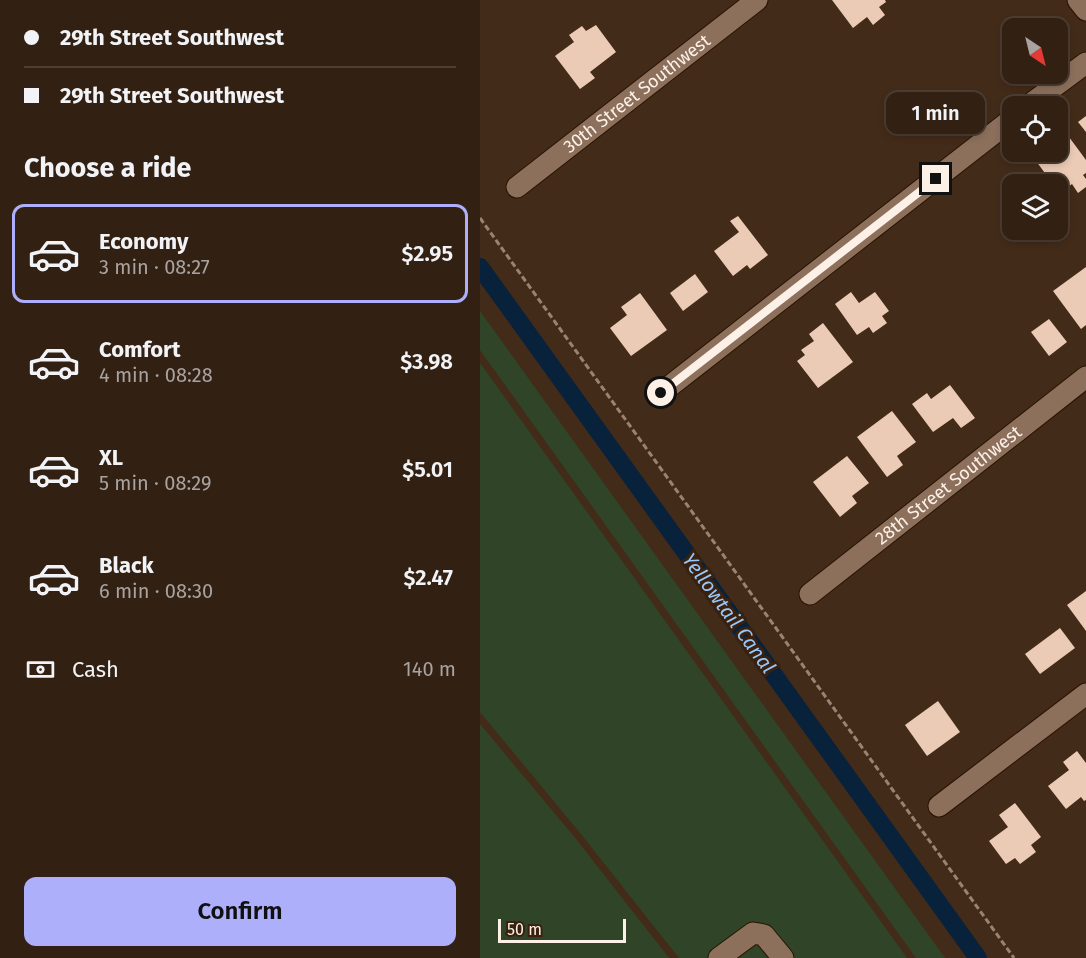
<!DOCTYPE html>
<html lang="en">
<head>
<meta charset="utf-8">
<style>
  body { margin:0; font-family:"Fira Sans",sans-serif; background:#3d2d21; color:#f1f3f6; height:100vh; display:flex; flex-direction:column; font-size:22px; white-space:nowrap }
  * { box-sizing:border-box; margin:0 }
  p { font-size:20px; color:#a8a3a0 }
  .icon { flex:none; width:33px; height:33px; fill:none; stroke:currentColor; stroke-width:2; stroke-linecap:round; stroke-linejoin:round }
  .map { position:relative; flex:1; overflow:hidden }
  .panel { display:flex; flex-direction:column; background:#322013; width:480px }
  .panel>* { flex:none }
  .top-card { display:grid; align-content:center; height:132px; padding:0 24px; background:#322013 }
  .needle { width:39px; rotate:145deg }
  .buttons { position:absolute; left:522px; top:18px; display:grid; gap:12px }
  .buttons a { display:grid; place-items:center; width:66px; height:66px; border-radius:12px; background:#322013; box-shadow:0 3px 9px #0003,0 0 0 2px #4d3e33; font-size:30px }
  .scale { position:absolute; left:18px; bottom:15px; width:128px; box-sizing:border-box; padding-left:6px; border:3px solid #fdf0e7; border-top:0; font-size:16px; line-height:21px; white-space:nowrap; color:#fdf0e7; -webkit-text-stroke:4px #39210f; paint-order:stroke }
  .end { position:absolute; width:27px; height:27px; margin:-14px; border:8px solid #fdf0e7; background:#111; box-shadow:0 0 0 3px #111 }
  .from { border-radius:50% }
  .bubble { position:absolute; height:42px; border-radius:12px; background:#322013; box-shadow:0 3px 9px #0003,0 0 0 2px #4d3e33; font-size:20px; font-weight:600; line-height:42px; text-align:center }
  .top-card b { display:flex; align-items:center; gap:21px; height:57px; font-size:22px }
  .top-card b+b { border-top:2px solid #4d3e33 }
  .top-card i { width:15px; height:15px; background:#f1f3f6 }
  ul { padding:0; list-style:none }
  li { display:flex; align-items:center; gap:18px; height:99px; margin:0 12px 9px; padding:0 12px; border:3px solid transparent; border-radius:12px }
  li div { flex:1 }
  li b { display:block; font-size:22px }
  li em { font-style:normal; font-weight:600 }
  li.on { border-color:#adaffb }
  li>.icon { width:54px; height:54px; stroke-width:1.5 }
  h2 { padding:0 24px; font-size:27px; line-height:72px }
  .pay { display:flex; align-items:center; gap:15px; height:66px; padding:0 24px; font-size:22px }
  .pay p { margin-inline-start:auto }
  .action { display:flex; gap:12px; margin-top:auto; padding:12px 24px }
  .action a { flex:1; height:69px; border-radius:12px; background:#adaffb; color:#111; font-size:24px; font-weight:600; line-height:69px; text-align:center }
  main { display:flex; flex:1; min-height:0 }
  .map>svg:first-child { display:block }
</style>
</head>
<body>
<main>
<section class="panel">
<div class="top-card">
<b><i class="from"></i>29th Street Southwest</b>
<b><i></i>29th Street Southwest</b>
</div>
<h2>Choose a ride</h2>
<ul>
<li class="on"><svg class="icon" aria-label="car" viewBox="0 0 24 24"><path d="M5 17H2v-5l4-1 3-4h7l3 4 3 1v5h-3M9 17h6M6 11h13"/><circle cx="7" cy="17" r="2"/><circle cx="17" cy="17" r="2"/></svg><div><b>Economy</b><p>3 min · 08:27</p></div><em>$2.95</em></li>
<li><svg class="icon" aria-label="car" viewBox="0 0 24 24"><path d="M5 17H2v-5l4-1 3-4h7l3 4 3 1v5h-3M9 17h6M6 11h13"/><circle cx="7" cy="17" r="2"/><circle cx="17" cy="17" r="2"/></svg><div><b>Comfort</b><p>4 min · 08:28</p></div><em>$3.98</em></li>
<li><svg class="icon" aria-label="car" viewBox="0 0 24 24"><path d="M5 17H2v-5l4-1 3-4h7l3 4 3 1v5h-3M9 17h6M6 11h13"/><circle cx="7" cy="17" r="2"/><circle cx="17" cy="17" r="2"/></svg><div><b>XL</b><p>5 min · 08:29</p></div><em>$5.01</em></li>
<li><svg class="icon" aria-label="car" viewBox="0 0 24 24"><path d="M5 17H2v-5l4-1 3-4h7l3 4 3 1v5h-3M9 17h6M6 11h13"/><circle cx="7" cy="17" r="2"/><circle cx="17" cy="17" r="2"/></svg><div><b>Black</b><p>6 min · 08:30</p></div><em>$2.47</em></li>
</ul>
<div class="pay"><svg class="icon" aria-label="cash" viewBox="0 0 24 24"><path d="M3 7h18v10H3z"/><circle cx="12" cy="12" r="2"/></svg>Cash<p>140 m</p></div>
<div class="action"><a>Confirm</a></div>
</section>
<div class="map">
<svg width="606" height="958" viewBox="0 0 606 958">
  <rect width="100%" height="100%" fill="#432b19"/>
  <g fill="#304527">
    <path d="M0 311 465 958H436L0 350Z"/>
    <path d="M0 363 427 958H199L101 834 0 712Z"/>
    <path d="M0 724 96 839 189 958H0Z"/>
  </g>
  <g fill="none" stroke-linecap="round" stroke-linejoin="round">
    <path stroke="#08223c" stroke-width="18" d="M0 267 498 958"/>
  </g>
  <g fill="#ebcbb5">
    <path d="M352 0H405L406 2 399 7 405 15 393 25 387 17 373 28Z"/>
    <path d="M116 25 136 52 110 72 115 78 100 89 75 56 94 42 89 35 102 26 106 31Z"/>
    <path d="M606 116V132L598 122Z"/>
    <path d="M589 137 606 160V173L603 175 606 179V187L598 193 592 184 580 193 578 184H573L556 161 570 152H578V146Z"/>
    <path d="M258 216 288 255 270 269 267 265 253 276 234 251 259 232 250 221Z"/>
    <path d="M606 267V325L601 329 573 291Z"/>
    <path d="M215 274 228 292 203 311 190 293Z"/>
    <path d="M371 292 379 303 395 292 409 311 402 316 407 323 393 333 389 327 377 335 355 304Z"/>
    <path d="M160 293 187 330 151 356 130 328 147 315 141 307Z"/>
    <path d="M569 319 587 342 569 356 551 332Z"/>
    <path d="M343 323 373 362 338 388 317 361 325 355 321 350 334 341 329 334Z"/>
    <path d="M470 385 495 418 481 428 473 418 453 432 432 404 447 393 451 399Z"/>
    <path d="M412 411 436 442 417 456 423 465 407 477 377 437Z"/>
    <path d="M367 456 389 483 372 496 377 503 360 517 333 482Z"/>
    <path d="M606 591V631L587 605Z"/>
    <path d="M580 628 595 648 560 674 545 654Z"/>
    <path d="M458 701 480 732 447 756 425 725Z"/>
    <path d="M597 751 606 763V800L604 801 601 797 586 809 568 786 589 770 583 762Z"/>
    <path d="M535 803 561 837 551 845 556 852 540 864 535 858 526 864 509 841 528 827 519 815Z"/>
  </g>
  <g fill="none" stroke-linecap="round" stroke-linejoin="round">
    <defs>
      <g id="minor">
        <path d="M598 0 606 10"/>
        <path d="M548 106 606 63"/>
        <path id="s1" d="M37 187 277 0"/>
        <path d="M181 393 532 119"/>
        <path id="s2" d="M330 594 606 377"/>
        <path d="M459 806 606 694"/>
        <path d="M239 958 273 933 284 935 303 958"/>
      </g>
    </defs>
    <use href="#minor" stroke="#291302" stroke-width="23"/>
    <path stroke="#978476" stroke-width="3" stroke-dasharray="6 3" stroke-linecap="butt" d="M0 218 534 958"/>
    <use href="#minor" stroke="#8c705c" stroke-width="21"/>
  </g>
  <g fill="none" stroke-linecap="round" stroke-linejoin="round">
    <path stroke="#fdf0e7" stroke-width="8" d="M181 393 456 179"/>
  </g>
  <g text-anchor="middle" stroke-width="6" stroke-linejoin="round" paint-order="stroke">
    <g font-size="18" fill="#fdf0e7" stroke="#39210f">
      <text dy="6" stroke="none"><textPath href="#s1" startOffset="152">30th Street Southwest</textPath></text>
      <text dy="6" stroke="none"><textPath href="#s2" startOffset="176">28th Street Southwest</textPath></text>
    </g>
    <g font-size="20" font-style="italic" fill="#98c7fb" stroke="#39210f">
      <text transform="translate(249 613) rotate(54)" y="7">Yellowtail Canal</text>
    </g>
  </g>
</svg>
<div class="buttons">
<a><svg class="needle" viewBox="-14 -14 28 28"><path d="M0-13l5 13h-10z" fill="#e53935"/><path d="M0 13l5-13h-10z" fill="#a8a3a0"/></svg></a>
<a><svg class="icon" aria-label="locate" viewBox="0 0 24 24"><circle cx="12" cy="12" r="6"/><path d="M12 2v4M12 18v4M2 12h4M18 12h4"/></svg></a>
<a><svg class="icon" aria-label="layers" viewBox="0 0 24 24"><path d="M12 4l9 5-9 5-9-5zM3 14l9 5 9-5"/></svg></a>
</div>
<div class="scale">50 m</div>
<i class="end from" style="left:181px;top:393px"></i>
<i class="end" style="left:456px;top:179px"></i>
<div class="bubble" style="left:406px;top:92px;width:99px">1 min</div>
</div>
</main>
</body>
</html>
